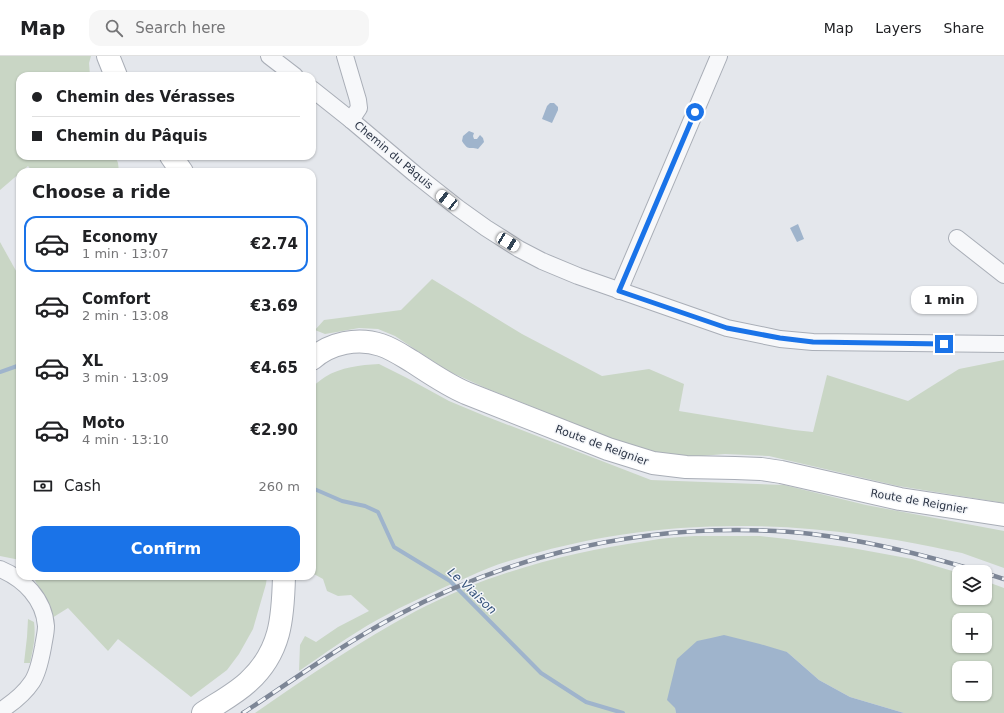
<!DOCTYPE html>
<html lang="en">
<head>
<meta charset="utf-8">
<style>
  body { margin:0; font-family:"DejaVu Sans",sans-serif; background:#f6f6f6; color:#202124; height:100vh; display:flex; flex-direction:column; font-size:15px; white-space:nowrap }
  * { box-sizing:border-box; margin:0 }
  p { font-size:13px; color:#757577 }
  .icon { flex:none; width:22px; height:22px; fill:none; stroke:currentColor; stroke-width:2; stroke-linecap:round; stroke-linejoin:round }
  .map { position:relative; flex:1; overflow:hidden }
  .side { position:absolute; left:16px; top:112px; width:300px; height:412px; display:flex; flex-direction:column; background:#fff; border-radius:12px; box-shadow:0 1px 3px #0004 }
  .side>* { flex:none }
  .hud { position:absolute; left:16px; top:16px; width:300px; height:88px; border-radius:12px; box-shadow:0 1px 3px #0004; display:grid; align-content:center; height:88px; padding:0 16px; background:#fff }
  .fabs { position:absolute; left:952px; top:509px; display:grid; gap:8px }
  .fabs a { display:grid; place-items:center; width:40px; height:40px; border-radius:8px; background:#fff; box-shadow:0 1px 3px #0004; font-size:20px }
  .end { position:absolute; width:18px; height:18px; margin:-9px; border:5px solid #1a73e8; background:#fff; box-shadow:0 0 0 2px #fff }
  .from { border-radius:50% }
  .bubble { position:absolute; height:28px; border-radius:12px; background:#fff; box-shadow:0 1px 3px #0004; font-size:13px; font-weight:600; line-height:28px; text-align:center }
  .car { position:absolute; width:12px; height:24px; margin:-12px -6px; border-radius:5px; box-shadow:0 0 3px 1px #0007; background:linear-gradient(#fff 24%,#345 0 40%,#fff 0 76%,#345 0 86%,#fff 0) }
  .hud b { display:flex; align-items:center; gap:14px; height:38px; font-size:15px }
  .hud b+b { border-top:1px solid #e0e0e0 }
  .hud i { width:10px; height:10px; background:#202124 }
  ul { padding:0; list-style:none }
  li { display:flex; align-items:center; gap:12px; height:56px; margin:0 8px 6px; padding:0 8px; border:2px solid transparent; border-radius:12px }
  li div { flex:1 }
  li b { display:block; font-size:15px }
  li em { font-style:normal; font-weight:600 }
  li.current { border-color:#1a73e8 }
  li>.icon { width:36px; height:36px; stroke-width:1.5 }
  h2 { padding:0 16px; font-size:18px; line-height:48px }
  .pay { display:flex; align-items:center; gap:10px; height:44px; padding:0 16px; font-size:15px }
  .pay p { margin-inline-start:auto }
  .action { display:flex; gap:8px; margin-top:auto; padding:8px 16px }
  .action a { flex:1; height:46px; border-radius:12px; background:#1a73e8; color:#fff; font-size:16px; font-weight:600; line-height:46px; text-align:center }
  header { display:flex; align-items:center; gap:24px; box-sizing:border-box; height:56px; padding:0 20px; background:#fff; border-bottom:1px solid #e0e0e0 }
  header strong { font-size:19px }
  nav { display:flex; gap:22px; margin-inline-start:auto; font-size:14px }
  .search { width:280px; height:36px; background:#f6f6f6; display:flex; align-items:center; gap:10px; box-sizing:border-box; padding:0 14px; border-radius:12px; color:#757577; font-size:15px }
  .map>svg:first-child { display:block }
</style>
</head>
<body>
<header>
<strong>Map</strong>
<div class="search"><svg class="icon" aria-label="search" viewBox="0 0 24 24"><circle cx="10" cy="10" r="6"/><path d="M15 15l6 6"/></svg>Search here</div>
<nav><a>Map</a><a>Layers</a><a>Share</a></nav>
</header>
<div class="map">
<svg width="1004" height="657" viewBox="0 0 1004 657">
  <rect width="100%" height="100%" fill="#e4e7ec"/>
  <g fill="#c9d6c5" fill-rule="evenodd">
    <path d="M0 0H91L89 7 90 20H20V100H115L118 107 119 116H33L28 110 0 134Z"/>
    <path d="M0 186 20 222V504L0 500Z"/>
    <path d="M432 223 522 278 602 320 649 313 684 328 679 355 794 374 813 376 827 319 908 345 959 313 1004 304V447L898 430 769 400 725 398 689 401 658 397 620 386 488 333 448 315 395 280 378 273 359 272 337 276 325 278 315 274 324 264 401 254Z"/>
    <path d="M379 308 407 322 449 345 485 360 651 424 784 429 866 449 1004 475V512C990 507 976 502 962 497 952 495 942 493 933 491 909 486 886 482 863 479 743 462 625 468 509 505 495 509 481 515 468 521 437 534 406 548 377 564 350 579 324 598 299 615L300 589 305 580 316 586 338 571 369 555 351 539 338 540 327 535 323 523 312 517V331C316 328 320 324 325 321 341 311 360 309 379 308Z"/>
    <path d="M695 480H760L787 483 852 492 912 503 959 517V542H985V525L1004 532V657H904L850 641 819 624 787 596 675 652 676 657H255C307 621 360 585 416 555 431 547 447 540 463 533 522 509 583 494 647 485 663 482 679 481 695 480ZM959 564H985V590H959ZM959 612H985V638H959Z"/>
    <path d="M34 520H267L266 528 253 573 239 598 227 614 191 641 118 583 108 595 68 552 52 562C50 554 48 547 44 540 41 533 35 528 34 520Z"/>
    <path d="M28 563 34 566C36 580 33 594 30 607H24L27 581Z"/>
  </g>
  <g fill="#9fb4cc">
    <path d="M550 47H554L558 51V54L552 67 542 63 547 50Z"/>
    <path d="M469 75 474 77 473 80 474 83H477L480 79 483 82 484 86 478 93C469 90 469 96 462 85L463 80Z"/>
    <path d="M798 168 804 183 797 186 790 172Z"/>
    <path d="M724 579 760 588 787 596 819 624 850 641 904 657H676L675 652 667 644 677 603 697 585 711 582Z"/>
  </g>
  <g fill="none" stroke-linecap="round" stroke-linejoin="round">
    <g stroke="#9fb4cc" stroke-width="4">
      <path d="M0 316 20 309"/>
      <path d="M312 432 342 445 365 450 378 456 394 491 450 525 541 617 586 646 623 657"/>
    </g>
    <defs>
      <g id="street">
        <path d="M269 0 295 20"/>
        <path d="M345 0 358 44 359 52 351 64"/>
        <path d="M312 33 351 64 415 118 458 152 486 172 519 193 542 205 578 220 727 272 780 283 813 286 1004 288"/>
        <path d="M957 182 1004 219"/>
        <path d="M619 235 719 0"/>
        <path d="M0 513C24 523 44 543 46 570 46 577 44 584 43 591 41 602 38 617 32 626 24 638 11 648 0 655"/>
      </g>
      <g id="secondary">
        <path d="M108 0 116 20"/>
        <path d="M171 100 182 116"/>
        <path d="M312 303C330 287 358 281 381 289 393 293 403 300 413 306 430 317 447 329 466 337L608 393 653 407 686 411 735 412 761 413 781 416 900 443 1004 459"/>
        <path d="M203 657C218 647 235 638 248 626 281 596 283 562 284 520"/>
      </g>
    </defs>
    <use href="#street" stroke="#a9aeb7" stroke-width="18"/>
    <use href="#secondary" stroke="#a9aeb7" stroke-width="24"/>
    <use href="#street" stroke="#f7f8fa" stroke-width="16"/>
    <use href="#secondary" stroke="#fff" stroke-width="22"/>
    <defs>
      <g id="rail">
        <path d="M985 517 1004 523"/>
        <path d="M243 657C293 624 343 588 396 560 500 504 618 474 737 474 762 474 787 475 812 478 869 485 925 499 981 516"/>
      </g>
    </defs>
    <use href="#rail" stroke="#7d8696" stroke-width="4.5"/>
    <use href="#rail" stroke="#f4f6f9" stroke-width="3" stroke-dasharray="9" stroke-linecap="butt"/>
  </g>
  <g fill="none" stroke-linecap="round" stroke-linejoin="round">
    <path stroke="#1a73e8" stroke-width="5" d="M695 56 619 235 727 272 780 282 813 286 944 288"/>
  </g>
  <g text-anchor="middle" stroke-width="3" stroke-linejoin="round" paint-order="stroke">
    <g font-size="11" fill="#2b3445" stroke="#f4f6f9">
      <text transform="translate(394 99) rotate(40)" y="4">Chemin du Pâquis</text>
      <text transform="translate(602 389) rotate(20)" y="4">Route de Reignier</text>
      <text transform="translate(919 445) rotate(10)" y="4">Route de Reignier</text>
    </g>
    <g font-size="12" font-style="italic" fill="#34527a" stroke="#f4f6f9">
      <text transform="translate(472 535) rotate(43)" y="4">Le Viaison</text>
    </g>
  </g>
</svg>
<div class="fabs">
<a><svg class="icon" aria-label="layers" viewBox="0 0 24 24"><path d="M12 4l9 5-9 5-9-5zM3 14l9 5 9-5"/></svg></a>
<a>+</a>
<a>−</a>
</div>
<i class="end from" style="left:695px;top:56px"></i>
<i class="end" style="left:944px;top:288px"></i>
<div class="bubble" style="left:911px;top:230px;width:66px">1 min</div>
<i class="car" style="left:447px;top:144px;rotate:308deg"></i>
<i class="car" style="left:508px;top:186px;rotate:121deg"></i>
<div class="hud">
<b><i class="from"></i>Chemin des Vérasses</b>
<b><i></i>Chemin du Pâquis</b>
</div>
<section class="side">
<h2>Choose a ride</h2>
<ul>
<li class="current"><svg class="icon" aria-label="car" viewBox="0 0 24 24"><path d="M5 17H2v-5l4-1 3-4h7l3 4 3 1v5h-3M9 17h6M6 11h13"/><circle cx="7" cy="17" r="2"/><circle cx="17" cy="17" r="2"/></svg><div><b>Economy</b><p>1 min · 13:07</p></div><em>€2.74</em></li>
<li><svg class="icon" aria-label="car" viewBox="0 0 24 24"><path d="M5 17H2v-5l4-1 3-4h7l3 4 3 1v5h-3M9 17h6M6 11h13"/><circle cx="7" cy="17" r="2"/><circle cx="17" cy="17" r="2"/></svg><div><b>Comfort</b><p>2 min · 13:08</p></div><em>€3.69</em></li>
<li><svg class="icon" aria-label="car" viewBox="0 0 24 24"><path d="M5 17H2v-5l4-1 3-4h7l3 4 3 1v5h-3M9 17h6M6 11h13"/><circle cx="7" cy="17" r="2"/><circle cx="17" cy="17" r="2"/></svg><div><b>XL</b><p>3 min · 13:09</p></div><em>€4.65</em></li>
<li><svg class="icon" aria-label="car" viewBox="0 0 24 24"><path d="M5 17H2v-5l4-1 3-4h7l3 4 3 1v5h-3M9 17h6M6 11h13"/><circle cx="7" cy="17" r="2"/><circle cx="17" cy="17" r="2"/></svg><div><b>Moto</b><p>4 min · 13:10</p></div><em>€2.90</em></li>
</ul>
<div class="pay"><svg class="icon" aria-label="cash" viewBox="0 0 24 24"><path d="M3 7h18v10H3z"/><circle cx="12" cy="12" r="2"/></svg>Cash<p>260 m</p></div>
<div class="action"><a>Confirm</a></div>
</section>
</div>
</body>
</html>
